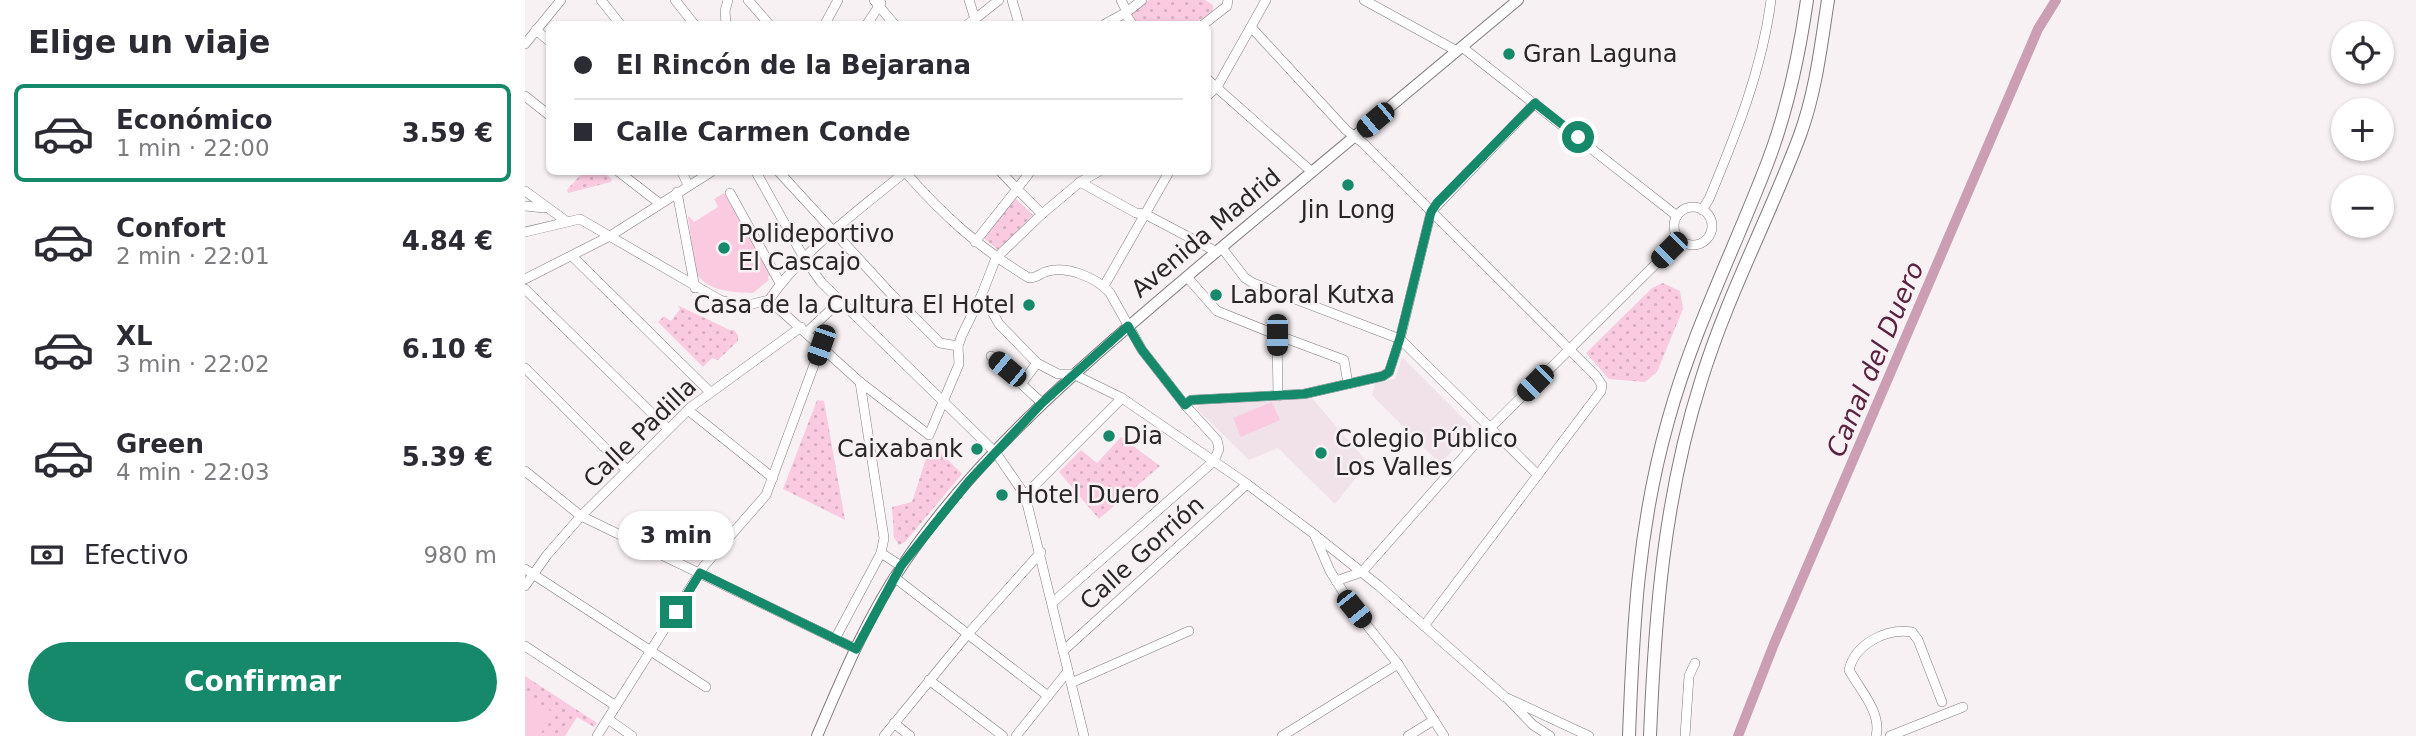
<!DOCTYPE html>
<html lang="es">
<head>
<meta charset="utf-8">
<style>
  body { margin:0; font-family:"DejaVu Sans",sans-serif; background:#f7f7f7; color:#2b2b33; height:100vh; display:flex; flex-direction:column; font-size:26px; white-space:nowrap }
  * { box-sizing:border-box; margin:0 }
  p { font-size:23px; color:#7c7c81 }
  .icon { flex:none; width:38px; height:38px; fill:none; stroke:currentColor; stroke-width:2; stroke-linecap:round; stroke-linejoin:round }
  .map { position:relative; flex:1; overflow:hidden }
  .details { display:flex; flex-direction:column; background:#fff; width:525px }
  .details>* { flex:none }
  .hud { position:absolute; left:21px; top:21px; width:665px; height:154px; border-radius:10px; box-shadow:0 2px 5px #0004; display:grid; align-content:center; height:154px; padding:0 28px; background:#fff }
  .tools { position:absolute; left:1806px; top:21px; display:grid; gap:14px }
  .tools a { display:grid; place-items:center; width:63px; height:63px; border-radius:50%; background:#fff; box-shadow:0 2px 5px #0004; font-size:35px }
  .end { position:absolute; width:32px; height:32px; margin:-16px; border:9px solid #158969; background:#fff; box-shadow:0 0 0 4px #fff }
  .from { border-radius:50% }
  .bubble { position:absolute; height:49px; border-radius:24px; background:#fff; box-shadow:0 2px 5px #0004; font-size:23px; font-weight:700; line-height:49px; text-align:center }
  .car { position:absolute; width:21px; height:42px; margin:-21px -10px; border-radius:9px; box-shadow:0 0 5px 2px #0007; background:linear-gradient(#222 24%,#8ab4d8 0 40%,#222 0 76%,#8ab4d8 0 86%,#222 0) }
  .hud b { display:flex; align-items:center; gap:24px; height:66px; font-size:26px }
  .hud b+b { border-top:2px solid #e1e1e2 }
  .hud i { width:18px; height:18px; background:#2b2b33 }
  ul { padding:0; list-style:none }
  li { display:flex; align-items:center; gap:21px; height:98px; margin:0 14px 10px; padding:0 14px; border:4px solid transparent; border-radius:10px }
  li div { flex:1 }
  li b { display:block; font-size:26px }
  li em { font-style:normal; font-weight:700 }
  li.active { border-color:#158969 }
  li>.icon { width:63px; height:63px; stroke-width:1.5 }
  h2 { padding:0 28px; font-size:32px; line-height:84px }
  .pay { display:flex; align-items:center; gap:18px; height:77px; padding:0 28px; font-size:26px }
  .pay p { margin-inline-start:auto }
  .button { display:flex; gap:14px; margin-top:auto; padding:14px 28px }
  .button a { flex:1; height:80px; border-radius:42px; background:#158969; color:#fff; font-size:28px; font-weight:700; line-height:80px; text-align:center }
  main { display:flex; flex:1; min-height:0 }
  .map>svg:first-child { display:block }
</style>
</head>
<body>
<main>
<section class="details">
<h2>Elige un viaje</h2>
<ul>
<li class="active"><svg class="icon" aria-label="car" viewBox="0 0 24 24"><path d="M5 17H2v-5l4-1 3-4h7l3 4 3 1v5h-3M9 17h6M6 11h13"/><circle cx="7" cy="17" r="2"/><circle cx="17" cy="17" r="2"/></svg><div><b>Económico</b><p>1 min · 22:00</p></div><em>3.59 €</em></li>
<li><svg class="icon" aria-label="car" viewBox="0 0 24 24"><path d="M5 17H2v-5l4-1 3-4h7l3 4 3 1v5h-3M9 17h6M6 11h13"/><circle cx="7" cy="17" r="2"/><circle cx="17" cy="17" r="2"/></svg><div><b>Confort</b><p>2 min · 22:01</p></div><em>4.84 €</em></li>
<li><svg class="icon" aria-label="car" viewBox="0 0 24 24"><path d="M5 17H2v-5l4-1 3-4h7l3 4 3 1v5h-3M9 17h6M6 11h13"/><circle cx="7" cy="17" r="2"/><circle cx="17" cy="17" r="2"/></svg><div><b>XL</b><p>3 min · 22:02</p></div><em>6.10 €</em></li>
<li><svg class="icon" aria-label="car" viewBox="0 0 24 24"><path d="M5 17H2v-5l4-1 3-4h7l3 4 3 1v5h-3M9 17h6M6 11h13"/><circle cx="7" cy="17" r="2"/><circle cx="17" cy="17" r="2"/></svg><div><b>Green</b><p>4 min · 22:03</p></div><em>5.39 €</em></li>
</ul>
<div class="pay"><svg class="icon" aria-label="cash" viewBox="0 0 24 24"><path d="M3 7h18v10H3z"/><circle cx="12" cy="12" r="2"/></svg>Efectivo<p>980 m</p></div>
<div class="button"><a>Confirmar</a></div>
</section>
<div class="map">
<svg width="1891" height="736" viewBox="0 0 1891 736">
  <defs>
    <pattern id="park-dots" width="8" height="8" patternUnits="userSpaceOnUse" patternTransform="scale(1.75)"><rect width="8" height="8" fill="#f9cae0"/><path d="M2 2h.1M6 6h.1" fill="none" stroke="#d5adc0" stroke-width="1.8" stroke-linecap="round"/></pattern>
  </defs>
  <rect width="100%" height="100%" fill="#f8f1f4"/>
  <g fill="#f1e2e9">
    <path d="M877 357 948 428 915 464 847 395 850 383 870 379Z"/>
    <path d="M786 397 843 463 810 504 753 448 724 460 672 409 676 403 773 399Z"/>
  </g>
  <g fill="url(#park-dots)">
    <path d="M624 0H680L688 5V11L669 24H612L606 15Z"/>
    <path d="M58 172H77L87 179 86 182 43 193 42 190Z"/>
    <path d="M490 198 508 215 473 250 459 238Z"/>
    <path d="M1138 283 1155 291 1158 309 1132 372 1120 382 1084 379 1061 353 1127 288Z"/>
    <path d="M152 305 205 330H209L213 335V341L193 360 187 358 178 367 133 322 139 316 146 321 155 309Z"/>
    <path d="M292 400 299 401 320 520 258 489Z"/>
    <path d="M596 437 635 466 574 519 534 472 556 450 572 463Z"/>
    <path d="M406 443 437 474 380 542 374 545 369 538 367 507 387 502Z"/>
    <path d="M0 676 72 723 69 727 52 717 40 736H0Z"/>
  </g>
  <g fill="#f9cae0">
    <path d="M199 193 246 274 243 277 244 280 228 293C208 292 183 292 171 273L163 217 164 216 169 222 193 207 189 199Z"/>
    <path d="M747 402 755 420 716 437 708 418Z"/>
    <path d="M0 694 29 713 14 736 0 734Z"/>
  </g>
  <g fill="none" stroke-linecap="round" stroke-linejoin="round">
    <path stroke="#cc9eb4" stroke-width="10" d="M1213 736 1249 644 1513 29 1531 0"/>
    <defs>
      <g id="minor">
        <path d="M76 0 95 24"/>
        <path d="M150 0 169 24"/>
        <path d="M223 0 244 24"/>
        <path d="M349 0 369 24"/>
        <path d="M487 0 494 24"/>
        <path d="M596 0 602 12"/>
        <path d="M839 0 932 51"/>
        <path d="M600 13 607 24"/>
        <path d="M450 19 474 0"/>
        <path d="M201 24 200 11 203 0"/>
        <path d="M300 24 313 0"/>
        <path d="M342 24 356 3"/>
        <path d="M443 24 450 19 444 0"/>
        <path d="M580 24 602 12 617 0"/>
        <path d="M679 24 702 6 703 0"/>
        <path d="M726 27 821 130 838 143 1071 376 1077 385 1076 391 899 626"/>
        <path d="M11 30 24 41"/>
        <path d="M0 44 36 0"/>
        <path d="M937 47 1152 216"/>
        <path d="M682 79 787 172"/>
        <path d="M0 96 24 115"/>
        <path d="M682 96 692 87 741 0"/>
        <path d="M94 172 134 203"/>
        <path d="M157 172 163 185"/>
        <path d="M231 172 279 258 296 282 471 453 500 495 559 736"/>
        <path d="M254 172 367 295 415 343 433 346"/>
        <path d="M380 172C418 215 454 248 504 278 511 278 513 275 520 272 541 265 571 277 585 293L617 350 660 405 692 440 694 449 689 461 527 603"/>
        <path d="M476 172 492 189 505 172"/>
        <path d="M555 182 611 213 620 214 692 252"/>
        <path d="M0 191 41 221"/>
        <path d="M152 192 170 288"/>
        <path d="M205 193 255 283"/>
        <path d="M0 206 19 208"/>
        <circle cx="1168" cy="226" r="19"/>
        <path d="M1177 210 1184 199C1211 134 1237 70 1246 0"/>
        <path d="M517 214 555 182 573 172"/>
        <path d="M0 232 55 219 195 300 219 306 244 300"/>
        <path d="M697 248 720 278 728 283 875 339 1013 475"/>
        <path d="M47 256 185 392"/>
        <path d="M662 277 692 311 752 335 753 396"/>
        <path d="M0 279 85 236 186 172"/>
        <path d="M579 286 644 172"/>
        <path d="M0 289 143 429"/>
        <path d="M457 294 474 324 512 363 533 374H548L597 398 722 484 789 534 805 571 829 609 873 664 919 736"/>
        <path d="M244 300 335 382 404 435 434 364 433 346 437 335 457 294 471 258 517 214 492 189 450 242"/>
        <path d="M244 300C279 249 333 211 380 172"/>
        <path d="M282 332 314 302"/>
        <path d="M752 335 819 360 823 384"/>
        <path d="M466 356 517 403"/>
        <path d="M0 368 102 470"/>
        <path d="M335 382 359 538 356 553 376 566"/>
        <path d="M497 383 512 363"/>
        <path d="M660 405 666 400 779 394 858 376 864 372 875 339 906 212 1010 103"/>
        <path d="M163 410 248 478"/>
        <path d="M0 471 56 516 331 649"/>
        <path d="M500 495 597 398"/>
        <path d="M790 535 854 586 980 697 1064 736"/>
        <path d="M0 569 181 687"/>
        <path d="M369 577 523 696"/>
        <path d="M811 581 837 572 956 437 1155 240"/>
        <path d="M0 586 22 555 56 516 166 407 276 327"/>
        <path d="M310 639 356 553"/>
        <path d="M0 646 91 706"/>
        <path d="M538 651 722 484"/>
        <path d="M404 680 478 736"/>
        <path d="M546 683 664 631"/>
        <path d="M984 700 1008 725 1025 736"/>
        <path d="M83 719 107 736"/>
        <path d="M369 723 385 736"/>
        <path d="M72 736 179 566 241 495 296 346"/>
        <path d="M359 736 442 635 516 552"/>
        <path d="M491 736 543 671"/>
        <path d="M757 736 873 664"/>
        <path d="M883 736 909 720"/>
        <path d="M1160 736 1164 676 1170 663"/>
        <path d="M1351 736C1357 713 1335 690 1324 670 1330 644 1361 628 1387 632L1393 640 1417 702"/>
        <path d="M1365 736 1438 707"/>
      </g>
      <path id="major" d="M292 736C317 678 341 619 377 566 453 452 562 362 665 274 774 182 884 91 993 0"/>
      <g id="highway">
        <path d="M1104 736C1108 627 1113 527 1143 421 1167 333 1209 250 1242 164 1262 112 1274 56 1282 0"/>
        <path d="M1125 736C1130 614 1139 498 1176 381 1202 296 1244 218 1275 135 1291 91 1296 45 1303 0"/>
      </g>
    </defs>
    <use href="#minor" stroke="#817b7e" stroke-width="10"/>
    <use href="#major" stroke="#817b7e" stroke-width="12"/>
    <use href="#highway" stroke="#817b7e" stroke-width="14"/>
    <use href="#minor" stroke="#fff" stroke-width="9"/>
    <use href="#major" stroke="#fff" stroke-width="10"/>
    <use href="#highway" stroke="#fff" stroke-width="12"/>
  </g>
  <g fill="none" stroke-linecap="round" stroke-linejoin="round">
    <path stroke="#158969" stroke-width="9" d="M151 612 175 573 331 649 376 566 444 481 517 403 603 326 617 350 660 405 666 400 779 394 858 376 864 372 875 338 906 212 912 203 1010 103 1053 137"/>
  </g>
  <g fill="#158969" stroke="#f8f1f4" stroke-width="2.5">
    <circle cx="984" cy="54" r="7"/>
    <circle cx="823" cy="185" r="7"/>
    <circle cx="199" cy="248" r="7"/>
    <circle cx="691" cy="295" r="7"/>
    <circle cx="504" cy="305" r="7"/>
    <circle cx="584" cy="436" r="7"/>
    <circle cx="452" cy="449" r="7"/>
    <circle cx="796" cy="453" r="7"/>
    <circle cx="477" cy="495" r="7"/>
  </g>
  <g text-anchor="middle" stroke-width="5" stroke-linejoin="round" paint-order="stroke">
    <g font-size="24" fill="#282627" stroke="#f8f1f4" text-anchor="start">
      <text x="998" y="62">Gran Laguna</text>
      <text x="823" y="218" text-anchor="middle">Jin Long</text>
      <text x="213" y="242">Polideportivo<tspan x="213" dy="28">El Cascajo</tspan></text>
      <text x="705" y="303">Laboral Kutxa</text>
      <text x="490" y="313" text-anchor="end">Casa de la Cultura El Hotel</text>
      <text x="598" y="444">Dia</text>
      <text x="810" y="447">Colegio Público<tspan x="810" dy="28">Los Valles</tspan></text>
      <text x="438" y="457" text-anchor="end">Caixabank</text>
      <text x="491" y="503">Hotel Duero</text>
    </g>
    <g font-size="24" fill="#282627" stroke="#f8f1f4">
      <text transform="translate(681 233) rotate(-40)" y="8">Avenida Madrid</text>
      <text transform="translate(115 433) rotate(-44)" y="8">Calle Padilla</text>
      <text transform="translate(617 553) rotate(-42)" y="8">Calle Gorrión</text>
    </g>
    <g font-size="26" font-style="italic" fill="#5a2141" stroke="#f8f1f4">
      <text transform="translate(1350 359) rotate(-67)" y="9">Canal del Duero</text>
    </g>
  </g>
</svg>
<div class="tools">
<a><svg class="icon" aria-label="locate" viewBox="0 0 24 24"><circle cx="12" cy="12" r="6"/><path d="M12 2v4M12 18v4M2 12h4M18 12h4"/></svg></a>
<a>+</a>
<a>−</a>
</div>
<i class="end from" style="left:1053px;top:137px"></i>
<i class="end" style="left:151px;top:612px"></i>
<div class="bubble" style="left:93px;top:511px;width:116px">3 min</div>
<i class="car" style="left:850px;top:120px;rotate:230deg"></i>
<i class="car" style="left:1144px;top:250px;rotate:225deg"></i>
<i class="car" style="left:752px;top:335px;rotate:180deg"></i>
<i class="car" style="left:296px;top:345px;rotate:199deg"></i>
<i class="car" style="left:482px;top:369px;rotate:310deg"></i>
<i class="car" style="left:1010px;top:383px;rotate:225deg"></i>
<i class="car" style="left:829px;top:609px;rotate:141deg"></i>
<div class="hud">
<b><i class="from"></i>El Rincón de la Bejarana</b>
<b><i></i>Calle Carmen Conde</b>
</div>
</div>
</main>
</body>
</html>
